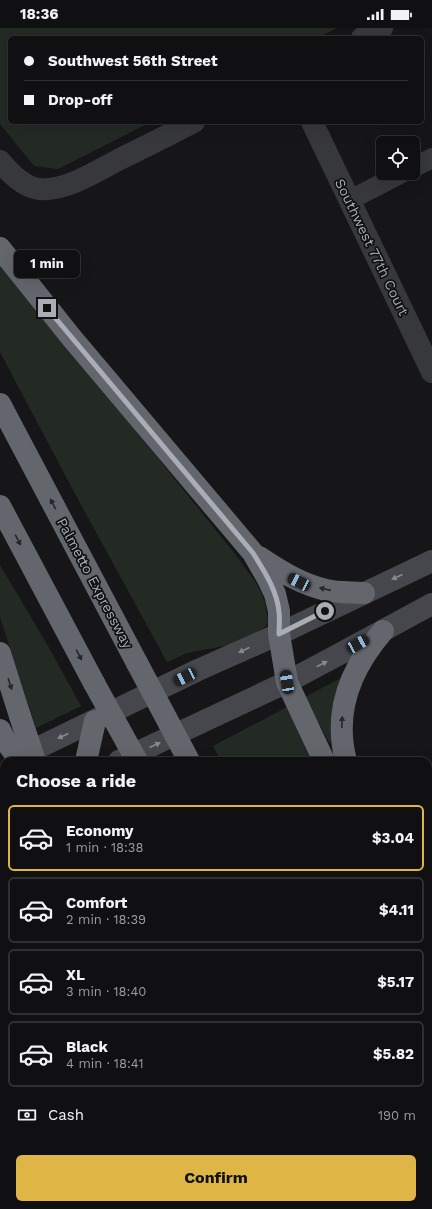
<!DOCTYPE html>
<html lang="en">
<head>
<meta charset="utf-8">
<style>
  body { margin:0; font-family:"Work Sans",sans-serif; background:#1e1e20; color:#f1f3f6; height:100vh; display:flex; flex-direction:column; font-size:15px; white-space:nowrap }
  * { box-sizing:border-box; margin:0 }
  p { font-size:13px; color:#9c9d9f }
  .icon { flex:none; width:22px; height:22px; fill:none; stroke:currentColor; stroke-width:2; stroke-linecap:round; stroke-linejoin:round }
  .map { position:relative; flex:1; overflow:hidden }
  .side { position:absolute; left:0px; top:729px; width:432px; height:452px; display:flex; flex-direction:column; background:#101012; border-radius:12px 12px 0 0; box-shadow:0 4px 16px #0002,0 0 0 1px #303032 }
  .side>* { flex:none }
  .banner { position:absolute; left:8px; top:8px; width:416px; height:88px; border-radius:6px; box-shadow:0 4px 16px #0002,0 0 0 1px #303032; display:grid; align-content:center; height:88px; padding:0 16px; background:#101012 }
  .fabs { position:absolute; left:376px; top:108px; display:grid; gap:8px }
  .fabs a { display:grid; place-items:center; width:44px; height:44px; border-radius:6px; background:#101012; box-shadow:0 4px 16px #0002,0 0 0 1px #303032; font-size:20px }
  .end { position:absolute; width:18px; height:18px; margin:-9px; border:5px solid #a9adb6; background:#111; box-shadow:0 0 0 2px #111 }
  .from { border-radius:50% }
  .bubble { position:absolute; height:28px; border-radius:6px; background:#101012; box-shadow:0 4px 16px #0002,0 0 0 1px #303032; font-size:13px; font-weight:700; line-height:28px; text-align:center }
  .car { position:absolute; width:12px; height:24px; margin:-12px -6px; border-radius:5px; box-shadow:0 0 3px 1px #0007; background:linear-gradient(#222 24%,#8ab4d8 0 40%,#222 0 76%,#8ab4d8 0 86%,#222 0) }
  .banner b { display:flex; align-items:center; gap:14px; height:38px; font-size:15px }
  .banner b+b { border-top:1px solid #303032 }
  .banner i { width:10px; height:10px; background:#f1f3f6 }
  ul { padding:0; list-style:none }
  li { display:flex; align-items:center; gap:12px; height:66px; margin:0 8px 6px; padding:0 8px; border:2px solid #303032; border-radius:6px }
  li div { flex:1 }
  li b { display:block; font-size:15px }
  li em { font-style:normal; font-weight:700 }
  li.selected { border-color:#dfb646 }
  li>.icon { width:36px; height:36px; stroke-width:1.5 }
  h2 { padding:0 16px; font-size:18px; line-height:48px }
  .pay { display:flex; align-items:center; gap:10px; height:44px; padding:0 16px; font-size:15px }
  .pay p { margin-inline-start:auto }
  .button { display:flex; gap:8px; margin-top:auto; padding:8px 16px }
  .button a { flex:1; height:46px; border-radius:6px; background:#dfb646; color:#111; font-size:16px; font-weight:700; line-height:46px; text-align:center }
  .status { display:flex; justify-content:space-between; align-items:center; height:28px; padding:0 20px; background:#101012; direction:ltr }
  .status svg { height:11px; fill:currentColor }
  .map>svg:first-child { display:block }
</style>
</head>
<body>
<div class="status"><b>18:36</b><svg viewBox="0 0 49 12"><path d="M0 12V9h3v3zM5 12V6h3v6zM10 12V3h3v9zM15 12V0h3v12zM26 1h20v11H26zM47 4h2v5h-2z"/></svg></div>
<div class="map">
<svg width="432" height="1181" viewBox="0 0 432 1181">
  <rect width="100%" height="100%" fill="#161618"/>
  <g fill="#232a24">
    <path d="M0 0H337L317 10H10V94H151L58 141 34 138 0 96Z"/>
    <path d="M0 234 235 526 257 556 261 565 265 575 268 594 266 598 254 606 229 617 187 625 167 634 73 462 0 324Z"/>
    <path d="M0 537 48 618 81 678 36 700 0 589Z"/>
    <path d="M343 649C333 671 329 691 331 714L330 716 305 669Z"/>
    <path d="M287 679 311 733H221L213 718Z"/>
    <path d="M428 1014 432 1022V1091L428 1084Z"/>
  </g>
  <path fill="#30383f" d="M4 919V1177H226L229 1181H0V921Z"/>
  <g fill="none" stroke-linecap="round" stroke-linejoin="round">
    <g stroke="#37383c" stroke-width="20">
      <path d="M413 140 432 130"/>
      <path d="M350 172 402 145"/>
    </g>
    <g stroke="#37383c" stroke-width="22">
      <path d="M362 10 382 0"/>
      <path d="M312 94 432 344"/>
      <path d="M0 133C10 145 23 159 39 161 65 164 97 143 120 131 145 119 170 106 194 94"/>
    </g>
    <g stroke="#46474c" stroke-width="22">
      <path d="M15 731 198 642 279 606 432 533"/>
      <path d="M119 733 287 654 334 629 432 576"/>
      <path d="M0 784 4 783"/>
    </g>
    <g stroke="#64666d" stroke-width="22">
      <path d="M0 220 71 309 253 525 268 551 275 566 279 583V606L287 654 324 733"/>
      <path d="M0 376 137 635"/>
      <path d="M0 478 94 655"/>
      <path d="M259 529C280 543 301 556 326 562 338 565 352 564 364 565"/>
      <path d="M0 625 20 688"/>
      <path d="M0 702C5 713 14 726 24 733"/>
      <path d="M86 733 95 693"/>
      <path d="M346 733C333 684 351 640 383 603"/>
      <path d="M0 815H4"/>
      <path d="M428 973 432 982"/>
      <path d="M428 1105 432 1112"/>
      <path d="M266 1177 268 1181"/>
      <path d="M326 1177 328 1181"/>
      <path d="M371 1177 373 1181"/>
      <path d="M420 1177 422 1181"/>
    </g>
    <g stroke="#64666d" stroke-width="22">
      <path d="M137 635 189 733"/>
      <path d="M94 655 137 733"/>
      <path d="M20 688 35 733"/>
    </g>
  </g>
  <defs><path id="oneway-solid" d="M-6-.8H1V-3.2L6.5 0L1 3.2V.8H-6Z"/></defs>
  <g fill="#26262a">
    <use href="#oneway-solid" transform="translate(53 476) rotate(-118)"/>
    <use href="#oneway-solid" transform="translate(18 512) rotate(62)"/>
    <use href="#oneway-solid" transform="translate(325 561) rotate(-167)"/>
    <use href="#oneway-solid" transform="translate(79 627) rotate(62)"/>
    <use href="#oneway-solid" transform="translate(10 656) rotate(72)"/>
    <use href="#oneway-solid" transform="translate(342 694) rotate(-88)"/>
  </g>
  <g fill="#868991">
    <use href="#oneway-solid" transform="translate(397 549) rotate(155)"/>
    <use href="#oneway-solid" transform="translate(244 622) rotate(156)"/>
    <use href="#oneway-solid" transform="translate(322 636) rotate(-27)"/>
    <use href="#oneway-solid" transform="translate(63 708) rotate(155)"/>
    <use href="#oneway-solid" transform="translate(155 717) rotate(-25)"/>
  </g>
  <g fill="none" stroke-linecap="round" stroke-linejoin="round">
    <path stroke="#a9adb6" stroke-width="5" d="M47 280 253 525C264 543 277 562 279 584 280 591 279 599 279 606L325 583"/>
  </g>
  <g text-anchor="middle" stroke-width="3.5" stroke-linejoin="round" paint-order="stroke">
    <g font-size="14" fill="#a9adb6" stroke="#111113">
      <text transform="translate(372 219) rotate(64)" y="5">Southwest 77th Court</text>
      <text transform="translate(95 555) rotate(62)" y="5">Palmetto Expressway</text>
    </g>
  </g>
</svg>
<div class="fabs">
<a><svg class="icon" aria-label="locate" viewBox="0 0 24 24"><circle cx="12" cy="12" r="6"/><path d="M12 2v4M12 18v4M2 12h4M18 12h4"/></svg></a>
</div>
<i class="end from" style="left:325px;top:583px"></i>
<i class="end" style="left:47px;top:280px"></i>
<div class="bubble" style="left:14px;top:222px;width:66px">1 min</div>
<i class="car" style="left:299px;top:554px;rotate:296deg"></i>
<i class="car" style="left:358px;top:616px;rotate:61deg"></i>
<i class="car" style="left:185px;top:649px;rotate:244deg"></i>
<i class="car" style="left:287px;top:654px;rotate:351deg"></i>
<div class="banner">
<b><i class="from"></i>Southwest 56th Street</b>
<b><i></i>Drop-off</b>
</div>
<section class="side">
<h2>Choose a ride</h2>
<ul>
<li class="selected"><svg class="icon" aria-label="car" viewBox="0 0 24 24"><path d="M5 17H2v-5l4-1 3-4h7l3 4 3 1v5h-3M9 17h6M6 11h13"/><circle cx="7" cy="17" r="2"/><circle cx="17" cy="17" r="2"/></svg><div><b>Economy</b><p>1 min · 18:38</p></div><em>$3.04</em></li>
<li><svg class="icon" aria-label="car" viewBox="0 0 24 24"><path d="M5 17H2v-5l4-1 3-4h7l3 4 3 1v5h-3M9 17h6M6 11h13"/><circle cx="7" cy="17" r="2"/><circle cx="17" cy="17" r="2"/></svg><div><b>Comfort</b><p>2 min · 18:39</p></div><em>$4.11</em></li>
<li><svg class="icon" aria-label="car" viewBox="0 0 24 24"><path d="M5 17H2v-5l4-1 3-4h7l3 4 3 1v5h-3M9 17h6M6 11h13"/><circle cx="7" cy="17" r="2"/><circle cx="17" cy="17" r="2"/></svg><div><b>XL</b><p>3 min · 18:40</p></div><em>$5.17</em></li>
<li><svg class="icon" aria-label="car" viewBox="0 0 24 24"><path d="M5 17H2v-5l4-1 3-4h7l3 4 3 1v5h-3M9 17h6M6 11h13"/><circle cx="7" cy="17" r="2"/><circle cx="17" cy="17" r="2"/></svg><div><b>Black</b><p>4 min · 18:41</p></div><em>$5.82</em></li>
</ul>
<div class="pay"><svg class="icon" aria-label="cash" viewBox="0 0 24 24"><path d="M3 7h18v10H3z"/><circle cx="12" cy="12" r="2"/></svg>Cash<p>190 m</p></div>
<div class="button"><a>Confirm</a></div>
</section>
</div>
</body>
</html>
